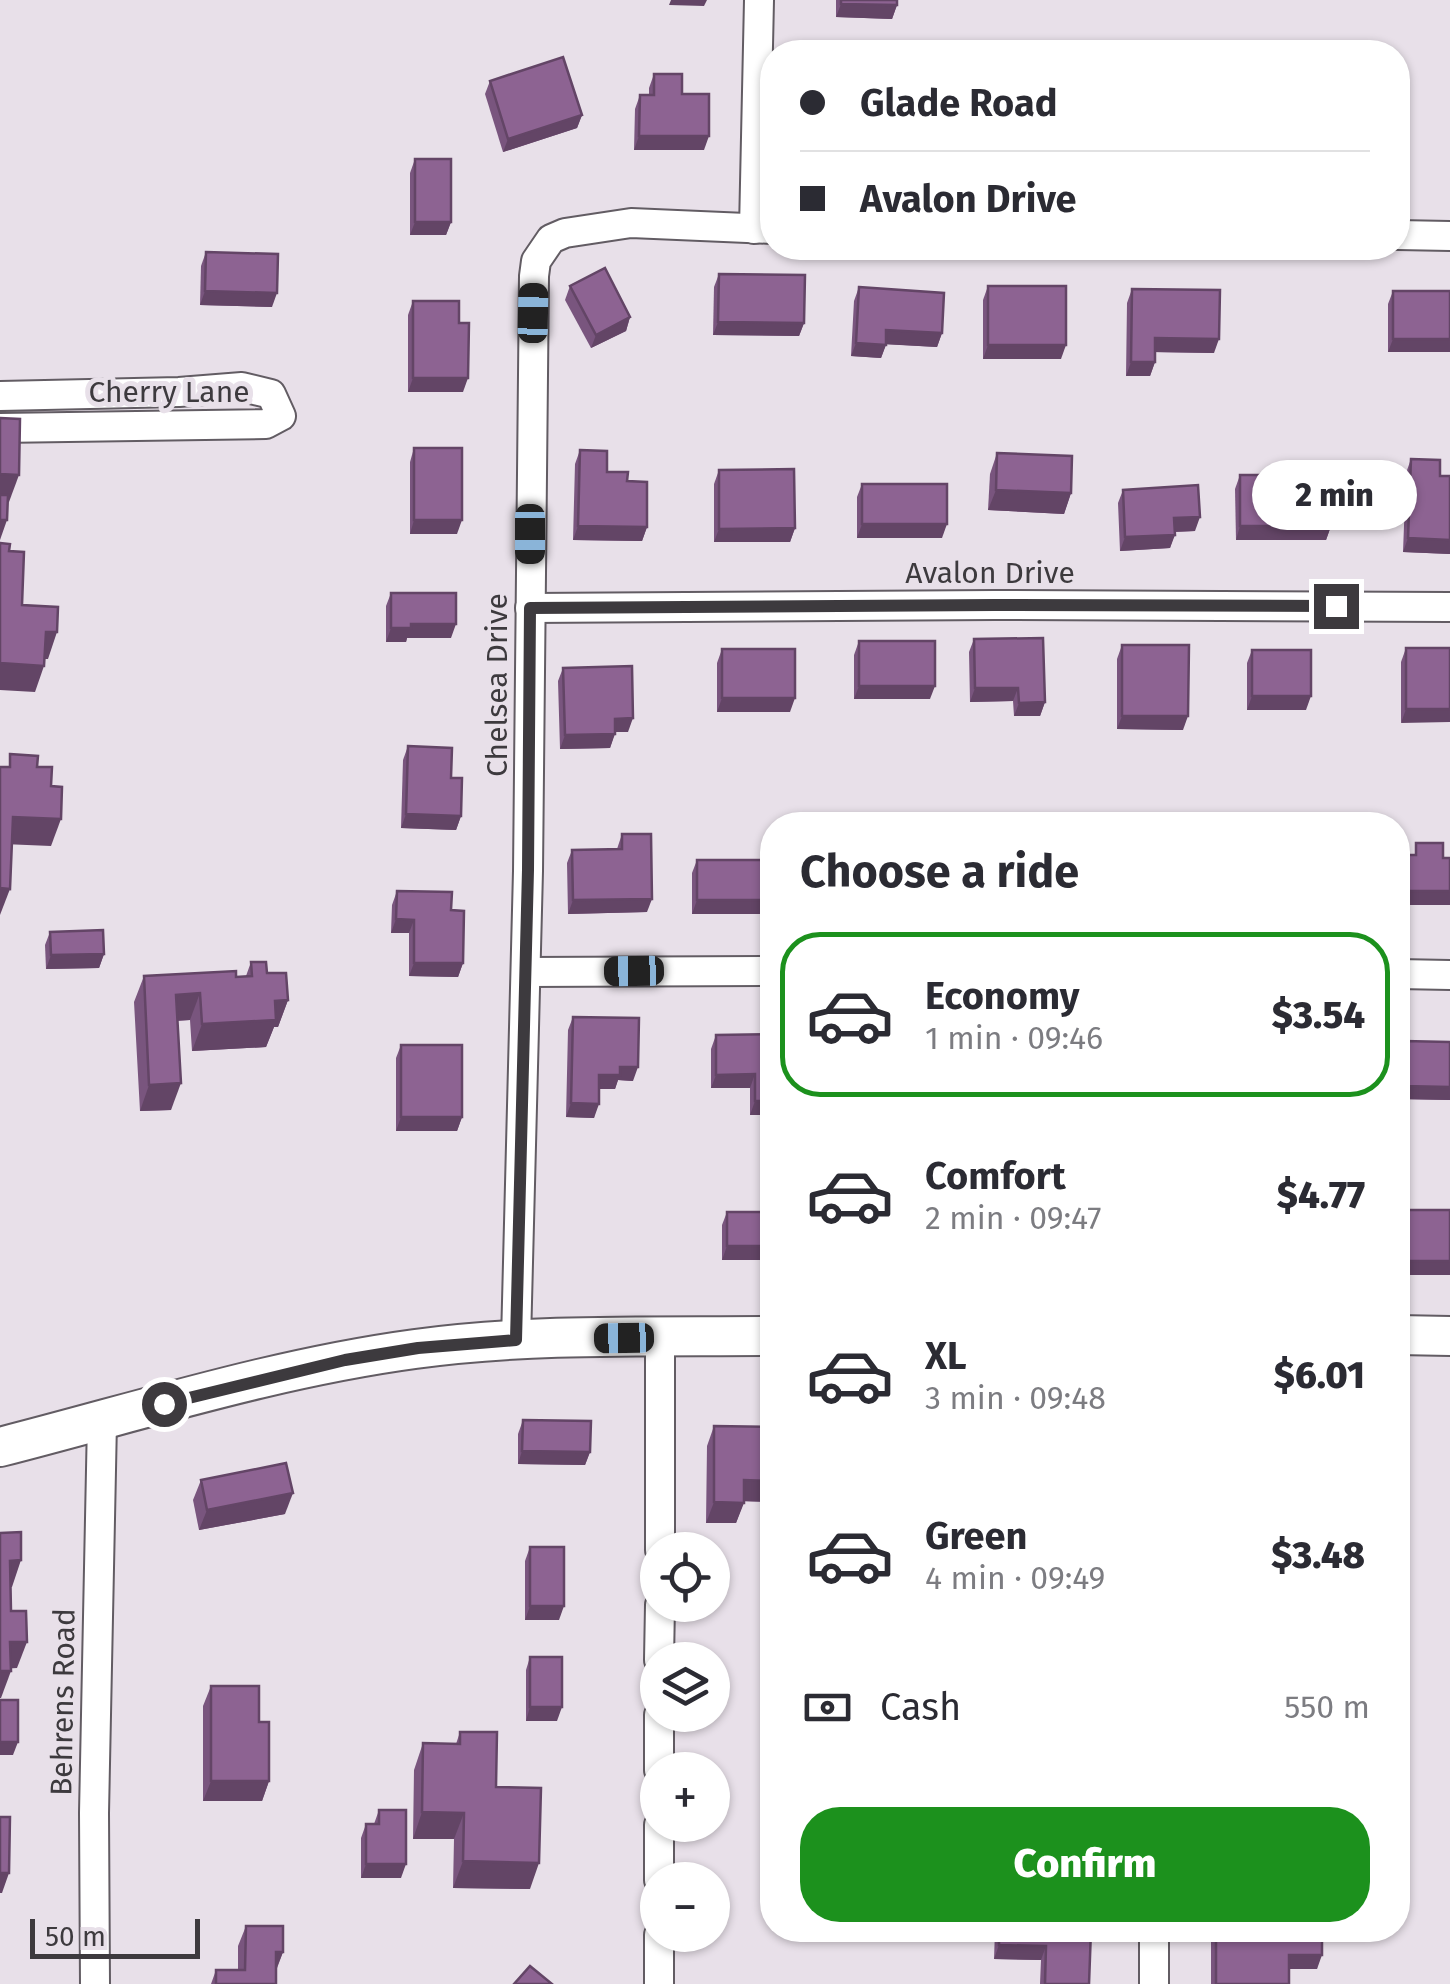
<!DOCTYPE html>
<html lang="en">
<head>
<meta charset="utf-8">
<style>
  body { margin:0; font-family:"Fira Sans",sans-serif; background:#f2f2f3; color:#2b2b33; height:100vh; display:flex; flex-direction:column; font-size:38px; white-space:nowrap }
  * { box-sizing:border-box; margin:0 }
  p { font-size:32px; color:#7c7c81 }
  .icon { flex:none; width:55px; height:55px; fill:none; stroke:currentColor; stroke-width:2; stroke-linecap:round; stroke-linejoin:round }
  .map { position:relative; flex:1; overflow:hidden }
  .side { position:absolute; left:760px; top:812px; width:650px; height:1130px; display:flex; flex-direction:column; background:#fff; border-radius:40px; box-shadow:0 2px 8px #0004 }
  .side>* { flex:none }
  .banner { position:absolute; left:760px; top:40px; width:650px; height:220px; border-radius:40px; box-shadow:0 2px 8px #0004; display:grid; align-content:center; height:220px; padding:0 40px; background:#fff }
  .controls { position:absolute; left:640px; top:1532px; display:grid; gap:20px }
  .controls a { display:grid; place-items:center; width:90px; height:90px; border-radius:50%; background:#fff; box-shadow:0 2px 8px #0004; font-size:50px }
  .scale { position:absolute; left:30px; bottom:25px; width:170px; box-sizing:border-box; padding-left:10px; border:5px solid #3d3a3e; border-top:0; font-size:28px; line-height:35px; white-space:nowrap; color:#3d3a3e; -webkit-text-stroke:8px #e8e0e9; paint-order:stroke }
  .end { position:absolute; width:45px; height:45px; margin:-22px; border:12px solid #3d3a3e; background:#fff; box-shadow:0 0 0 5px #fff }
  .from { border-radius:50% }
  .bubble { position:absolute; height:70px; border-radius:35px; background:#fff; box-shadow:0 2px 8px #0004; font-size:32px; font-weight:800; line-height:70px; text-align:center }
  .car { position:absolute; width:30px; height:60px; margin:-30px -15px; border-radius:12px; box-shadow:0 0 8px 2px #0007; background:linear-gradient(#222 24%,#8ab4d8 0 40%,#222 0 76%,#8ab4d8 0 86%,#222 0) }
  .banner b { display:flex; align-items:center; gap:35px; height:95px; font-size:38px }
  .banner b+b { border-top:2px solid #e1e1e2 }
  .banner i { width:25px; height:25px; background:#2b2b33 }
  ul { padding:0; list-style:none }
  li { display:flex; align-items:center; gap:30px; height:165px; margin:0 20px 15px; padding:0 20px; border:5px solid transparent; border-radius:40px }
  li div { flex:1 }
  li b { display:block; font-size:38px }
  li em { font-style:normal; font-weight:800 }
  li.current { border-color:#1c911d }
  li>.icon { width:90px; height:90px; stroke-width:1.5 }
  h2 { padding:0 40px; font-size:45px; line-height:120px }
  .pay { display:flex; align-items:center; gap:25px; height:110px; padding:0 40px; font-size:38px }
  .pay p { margin-inline-start:auto }
  .button { display:flex; gap:20px; margin-top:auto; padding:20px 40px }
  .button a { flex:1; height:115px; border-radius:40px; background:#1c911d; color:#fff; font-size:40px; font-weight:800; line-height:115px; text-align:center }
  .map>svg:first-child { display:block }
</style>
</head>
<body>
<div class="map">
<svg width="1450" height="1984" viewBox="0 0 1450 1984">
  <rect width="100%" height="100%" fill="#e8e0e9"/>
  <g fill="none" stroke-linecap="round" stroke-linejoin="round">
    <defs>
      <g id="minor">
        <path d="M754 229 759 0"/>
        <path d="M1398 235 1450 236"/>
        <path d="M0 396 179 392 242 387 271 394 281 416 266 424 0 428"/>
        <path d="M530 608 994 605 1450 607"/>
        <path d="M526 972 772 971"/>
        <path d="M1398 974 1450 975"/>
        <path d="M516 1341 528 871 534 276 536 261 551 239 565 233 631 223 772 229"/>
        <path d="M660 1550V1337"/>
        <path d="M659 1660 660 1605"/>
        <path d="M659 1770V1715"/>
        <path d="M659 1880V1825"/>
        <path d="M1154 1930V1984"/>
        <path d="M95 1984 94 1813 102 1421"/>
        <path d="M659 1984V1935"/>
      </g>
      <g id="secondary">
        <path d="M1398 1335 1450 1336"/>
        <path d="M0 1447C137 1412 274 1368 415 1349 530 1333 656 1337 772 1336"/>
      </g>
    </defs>
    <use href="#minor" stroke="#625c63" stroke-width="32"/>
    <use href="#secondary" stroke="#625c63" stroke-width="42"/>
    <use href="#minor" stroke="#fff" stroke-width="28"/>
    <use href="#secondary" stroke="#fff" stroke-width="38"/>
  </g>
  <g fill="#79557e">
    <path d="M836 0H897V5L892 19 836 17Z"/>
    <path d="M654 74 682 94 704 150H634L635 109 640 95H649V88Z"/>
    <path d="M490 81 582 115 577 128 503 152 485 94Z"/>
    <path d="M415 159 451 222 446 235H410V173Z"/>
    <path d="M206 252 272 307 200 305 201 266Z"/>
    <path d="M719 274 804 323 799 336 713 335 714 287Z"/>
    <path d="M570 286 630 317 626 331 591 348 565 300Z"/>
    <path d="M988 286 1061 359H983V300Z"/>
    <path d="M859 287 942 333 937 347 886 344 881 358 851 356 854 301Z"/>
    <path d="M1132 289 1214 353 1155 352V362L1150 376H1126L1127 303Z"/>
    <path d="M1393 291 1450 352H1388V304Z"/>
    <path d="M413 301 459 323 463 392H408V315Z"/>
    <path d="M414 448 457 534H410V462Z"/>
    <path d="M580 450 607 472 627 481 647 527 642 541 573 540 575 464Z"/>
    <path d="M997 453 1071 493 1064 514 988 510 990 474Z"/>
    <path d="M1411 459 1440 476H1450V554L1403 552 1406 473Z"/>
    <path d="M719 470 795 528 790 542H714V484Z"/>
    <path d="M1240 475 1331 526 1326 540H1236L1235 489Z"/>
    <path d="M862 484 942 538H857V497Z"/>
    <path d="M1123 490 1195 531 1175 532 1170 548 1120 551 1118 503Z"/>
    <path d="M391 593 451 638H407L406 642H386V606Z"/>
    <path d="M974 639 1045 702 1040 716H1014L1013 701 970 702 969 652Z"/>
    <path d="M859 641 930 699H854V655Z"/>
    <path d="M1122 645 1183 730 1117 729V659Z"/>
    <path d="M1406 648H1450L1401 723V662Z"/>
    <path d="M722 649 790 712H717V663Z"/>
    <path d="M1252 650 1306 710H1247V663Z"/>
    <path d="M563 668 628 732H615L610 748 560 749 558 681Z"/>
    <path d="M408 746 461 816 456 830 401 828 403 760Z"/>
    <path d="M622 834 647 912 568 914 567 863 572 850 617 849Z"/>
    <path d="M697 860 772 914H692V873Z"/>
    <path d="M397 891 451 910 463 963 458 977 409 976V933H391L392 905Z"/>
    <path d="M50 932 104 954 99 968 46 969 45 945Z"/>
    <path d="M251 962 267 973 288 1000 278 1027H274L266 1047 192 1051 190 1020 177 1021 171 1110 140 1111 134 1002 144 976H246Z"/>
    <path d="M573 1017 633 1081 618 1080 615 1089H599L594 1118 566 1117 568 1030Z"/>
    <path d="M772 1034V1115H750V1088H711V1049L716 1035Z"/>
    <path d="M1404 1041 1450 1042V1100L1398 1099 1399 1054Z"/>
    <path d="M401 1045 462 1117 457 1131H396V1058Z"/>
    <path d="M727 1212 772 1260H722V1225Z"/>
    <path d="M523 1420 590 1452 585 1465 518 1464V1434Z"/>
    <path d="M714 1426 772 1427V1502L744 1501 736 1523H706L707 1446Z"/>
    <path d="M201 1480 285 1514 199 1530 193 1500Z"/>
    <path d="M530 1547 559 1620H525V1561Z"/>
    <path d="M530 1657 557 1721H526V1670Z"/>
    <path d="M211 1686 259 1722 269 1781 262 1801H203V1706Z"/>
    <path d="M460 1732 496 1787 530 1889 453 1888 454 1839H413L414 1770 423 1743 456 1744Z"/>
    <path d="M379 1810 401 1878H361V1838L366 1824H374Z"/>
    <path d="M246 1926 283 1952 276 1971V1984H211L216 1970H238V1946Z"/>
    <path d="M995 1930H1091L1089 1984H1040L1041 1960 994 1959Z"/>
    <path d="M1213 1930H1322L1317 1969H1289V1984H1211V1935Z"/>
  </g>
  <g fill="#634566">
    <path d="M671 0H707L704 6 669 5Z"/>
    <path d="M841 4 897 5 892 19 836 17Z"/>
    <path d="M582 115 577 128 503 152 508 139Z"/>
    <path d="M639 136H709L704 150H634Z"/>
    <path d="M415 222H451L446 235H410Z"/>
    <path d="M205 291 277 293 272 307 200 305Z"/>
    <path d="M630 317 626 331 591 348 596 335Z"/>
    <path d="M718 322 804 323 799 336 713 335Z"/>
    <path d="M886 330 942 333 937 347 881 344Z"/>
    <path d="M1155 338 1219 339 1214 353 1150 352Z"/>
    <path d="M1393 339H1450V352H1388Z"/>
    <path d="M856 343 886 345 881 358 851 356Z"/>
    <path d="M988 345H1066L1061 359H983Z"/>
    <path d="M1131 362H1155L1150 376H1126Z"/>
    <path d="M413 378H468L463 392H408Z"/>
    <path d="M0 474 19 475 9 502H0Z"/>
    <path d="M996 490 1071 493 1064 514 988 510Z"/>
    <path d="M1200 517 1195 531 1169 532 1174 518Z"/>
    <path d="M0 520H7L0 540Z"/>
    <path d="M414 520H462L457 534H410Z"/>
    <path d="M862 524H947L942 538H857Z"/>
    <path d="M578 526 647 527 642 541 573 540Z"/>
    <path d="M1240 526H1331L1326 540H1236Z"/>
    <path d="M795 528 790 542H714L719 529Z"/>
    <path d="M1175 535 1170 548 1120 551 1125 537Z"/>
    <path d="M1408 538 1450 540V554L1403 552Z"/>
    <path d="M411 624H456L451 638H407L406 642H386L391 628Z"/>
    <path d="M46 632H57L48 659H36Z"/>
    <path d="M0 663 44 666 35 692 0 690Z"/>
    <path d="M859 686H935L930 699H854Z"/>
    <path d="M975 688H1018L1013 701 970 702Z"/>
    <path d="M1252 696H1311L1306 710H1247Z"/>
    <path d="M722 698H795L790 712H717Z"/>
    <path d="M1045 702 1040 716H1014L1019 703Z"/>
    <path d="M1406 709H1450V722L1401 723Z"/>
    <path d="M1122 716H1188L1183 730 1117 729Z"/>
    <path d="M633 718 628 732H610L615 719Z"/>
    <path d="M615 734 610 748 560 749 565 735Z"/>
    <path d="M406 814 461 816 456 830 401 828Z"/>
    <path d="M13 817 61 819 51 846 3 844Z"/>
    <path d="M0 888 10 889 0 915Z"/>
    <rect x="1398" y="891" width="52" height="14"/>
    <path d="M652 899 647 912 568 914 573 900Z"/>
    <path d="M697 900H772V914H692Z"/>
    <path d="M396 919 414 920 409 933H391Z"/>
    <path d="M104 954 99 968 46 969 51 955Z"/>
    <path d="M414 963H463L458 977 409 976Z"/>
    <path d="M200 993 190 1020 166 1021 176 995Z"/>
    <path d="M288 1000 278 1027H274L266 1047 192 1051 202 1024 275 1001Z"/>
    <path d="M620 1067H638L633 1081 618 1080 615 1089H594L599 1075Z"/>
    <path d="M755 1074 750 1088H711L716 1075Z"/>
    <path d="M181 1083 171 1110 140 1111 149 1085Z"/>
    <path d="M1403 1086 1450 1087V1100L1398 1099Z"/>
    <path d="M755 1101H772V1115H750Z"/>
    <path d="M571 1103 599 1104 594 1118 566 1117Z"/>
    <path d="M401 1117H462L457 1131H396Z"/>
    <path d="M727 1246H772V1260H722Z"/>
    <rect x="1398" y="1261" width="52" height="14"/>
    <path d="M522 1451 590 1452 585 1465 518 1464Z"/>
    <path d="M744 1480 772 1481V1502L736 1501Z"/>
    <path d="M293 1493 285 1514 199 1530 207 1510Z"/>
    <path d="M714 1502 744 1503 736 1523H706Z"/>
    <path d="M21 1560 12 1587H1L10 1561Z"/>
    <path d="M530 1606H564L559 1620H525Z"/>
    <path d="M10 1642H27L17 1668 1 1669Z"/>
    <path d="M0 1671H11L1 1698H0Z"/>
    <path d="M530 1707H562L557 1721H526Z"/>
    <path d="M0 1742H18L13 1755H0Z"/>
    <path d="M211 1781H269L262 1801H203Z"/>
    <path d="M422 1812 464 1813 454 1839H413Z"/>
    <path d="M463 1861 539 1863 530 1889 453 1888Z"/>
    <path d="M366 1864H406L401 1878H361Z"/>
    <path d="M0 1873H9L2 1893H0Z"/>
    <path d="M999 1945 1046 1946 1041 1960 994 1959Z"/>
    <path d="M276 1952H283L275 1972Z"/>
    <path d="M1289 1955H1322L1317 1969H1284Z"/>
  </g>
  <g fill="#8d6392" stroke="#634566" stroke-width="2.5">
    <path d="M841 0H897V5L841 4Z"/>
    <path d="M563 57 582 115 508 139 490 81Z"/>
    <path d="M654 74H682V94H709V136H639L640 95H654Z"/>
    <rect x="415" y="159" width="36" height="63"/>
    <path d="M206 252 278 254 277 293 205 291Z"/>
    <path d="M605 268 630 317 596 335 570 286Z"/>
    <path d="M719 274 805 275 804 323 718 322Z"/>
    <rect x="988" y="286" width="78" height="59"/>
    <path d="M859 287 944 293 942 333 886 330V345L856 343Z"/>
    <path d="M1132 289 1220 290 1219 339 1155 338V362H1131Z"/>
    <rect x="1393" y="291" width="57" height="48"/>
    <path d="M413 301H459V323H469L468 378H413Z"/>
    <path d="M0 418 20 419 19 475 0 474Z"/>
    <rect x="414" y="448" width="48" height="72"/>
    <path d="M580 450 607 451V472H628L627 481 647 482V527L578 526Z"/>
    <path d="M997 453 1072 456 1071 493 996 490Z"/>
    <path d="M1411 459 1440 460V476H1450V540L1408 538Z"/>
    <path d="M794 469 795 528 719 529V470Z"/>
    <rect x="1240" y="475" width="91" height="51"/>
    <rect x="862" y="484" width="85" height="40"/>
    <path d="M1198 485 1200 517 1174 518 1175 535 1125 537 1123 490Z"/>
    <path d="M0 495H8L7 520H0Z"/>
    <path d="M0 543 10 544 9 551 24 552 22 605 58 607 57 632H46L44 666 0 663Z"/>
    <path d="M391 593H456V624H411V628H391Z"/>
    <path d="M1043 638 1045 702 1019 703 1018 688H975L974 639Z"/>
    <rect x="859" y="641" width="76" height="45"/>
    <path d="M1122 645H1189L1188 716H1122Z"/>
    <rect x="1406" y="648" width="44" height="61"/>
    <rect x="722" y="649" width="73" height="49"/>
    <rect x="1252" y="650" width="59" height="46"/>
    <path d="M632 666 633 718 615 719V734L565 735 563 668Z"/>
    <path d="M408 746 452 748 451 778H462L461 816 406 814Z"/>
    <path d="M10 754 38 756 37 767H52L51 786 62 787 61 819 13 817 10 889 0 888V767H10Z"/>
    <path d="M622 834H651L652 899 573 900 572 850 622 849Z"/>
    <path d="M1416 843H1443V858H1450V891H1398V855H1416Z"/>
    <rect x="697" y="860" width="75" height="40"/>
    <path d="M397 891 452 892 451 910 464 911 463 963H414V920L396 919Z"/>
    <path d="M103 930 104 954 51 955 50 932Z"/>
    <path d="M251 962H266L267 973H286L288 1000 275 1001 276 1020 202 1024 200 993 176 995 181 1083 149 1085 144 976 236 971V977L252 976Z"/>
    <path d="M573 1017 639 1018 638 1067H620V1075H599V1104L571 1103Z"/>
    <path d="M772 1034V1101H755V1074L716 1075V1035Z"/>
    <path d="M1404 1041 1450 1042V1087L1403 1086Z"/>
    <rect x="401" y="1045" width="61" height="72"/>
    <rect x="1398" y="1210" width="52" height="51"/>
    <rect x="727" y="1212" width="45" height="34"/>
    <path d="M523 1420 591 1421 590 1452 522 1451Z"/>
    <path d="M714 1426 772 1427V1481L744 1480V1503L714 1502Z"/>
    <path d="M286 1463 293 1493 207 1510 201 1480Z"/>
    <path d="M21 1532V1560L10 1561 11 1611H26L27 1642H10L11 1671H0V1533Z"/>
    <rect x="530" y="1547" width="34" height="59"/>
    <rect x="530" y="1657" width="32" height="50"/>
    <path d="M211 1686H259V1722H269V1781H211Z"/>
    <rect x="0" y="1700" width="18" height="42"/>
    <path d="M460 1732H497L496 1787 541 1788 539 1863 463 1861 464 1813 422 1812 423 1743 460 1744Z"/>
    <path d="M379 1810H406V1864H366V1824H379Z"/>
    <path d="M0 1817H10L9 1873H0Z"/>
    <path d="M246 1926H283V1952H276V1984H216V1970H245Z"/>
    <path d="M999 1930H1091L1089 1984H1045L1046 1946 999 1945Z"/>
    <path d="M1216 1930H1322V1955H1289V1984H1216Z"/>
    <path d="M530 1966 552 1984H514Z"/>
  </g>
  <g fill="none" stroke-linecap="round" stroke-linejoin="round">
    <path stroke="#3d3a3e" stroke-width="12" d="M164 1404 345 1360 418 1348 516 1340 528 870 530 608 994 605 1336 606"/>
  </g>
  <g text-anchor="middle" stroke-width="10" stroke-linejoin="round" paint-order="stroke">
    <g font-size="30" fill="#3d3a3e" stroke="#e8e0e9">
      <text x="169" y="402">Cherry Lane</text>
      <text x="990" y="583">Avalon Drive</text>
      <text transform="translate(497 685) rotate(-90)" y="10">Chelsea Drive</text>
      <text transform="translate(63 1702) rotate(-89)" y="10">Behrens Road</text>
    </g>
  </g>
</svg>
<div class="controls">
<a><svg class="icon" aria-label="locate" viewBox="0 0 24 24"><circle cx="12" cy="12" r="6"/><path d="M12 2v4M12 18v4M2 12h4M18 12h4"/></svg></a>
<a><svg class="icon" aria-label="layers" viewBox="0 0 24 24"><path d="M12 4l9 5-9 5-9-5zM3 14l9 5 9-5"/></svg></a>
<a>+</a>
<a>−</a>
</div>
<div class="scale">50 m</div>
<i class="end from" style="left:164px;top:1404px"></i>
<i class="end" style="left:1336px;top:606px"></i>
<div class="bubble" style="left:1252px;top:460px;width:165px">2 min</div>
<i class="car" style="left:533px;top:313px;rotate:1deg"></i>
<i class="car" style="left:530px;top:534px;rotate:180deg"></i>
<i class="car" style="left:634px;top:971px;rotate:269deg"></i>
<i class="car" style="left:624px;top:1338px;rotate:269deg"></i>
<div class="banner">
<b><i class="from"></i>Glade Road</b>
<b><i></i>Avalon Drive</b>
</div>
<section class="side">
<h2>Choose a ride</h2>
<ul>
<li class="current"><svg class="icon" aria-label="car" viewBox="0 0 24 24"><path d="M5 17H2v-5l4-1 3-4h7l3 4 3 1v5h-3M9 17h6M6 11h13"/><circle cx="7" cy="17" r="2"/><circle cx="17" cy="17" r="2"/></svg><div><b>Economy</b><p>1 min · 09:46</p></div><em>$3.54</em></li>
<li><svg class="icon" aria-label="car" viewBox="0 0 24 24"><path d="M5 17H2v-5l4-1 3-4h7l3 4 3 1v5h-3M9 17h6M6 11h13"/><circle cx="7" cy="17" r="2"/><circle cx="17" cy="17" r="2"/></svg><div><b>Comfort</b><p>2 min · 09:47</p></div><em>$4.77</em></li>
<li><svg class="icon" aria-label="car" viewBox="0 0 24 24"><path d="M5 17H2v-5l4-1 3-4h7l3 4 3 1v5h-3M9 17h6M6 11h13"/><circle cx="7" cy="17" r="2"/><circle cx="17" cy="17" r="2"/></svg><div><b>XL</b><p>3 min · 09:48</p></div><em>$6.01</em></li>
<li><svg class="icon" aria-label="car" viewBox="0 0 24 24"><path d="M5 17H2v-5l4-1 3-4h7l3 4 3 1v5h-3M9 17h6M6 11h13"/><circle cx="7" cy="17" r="2"/><circle cx="17" cy="17" r="2"/></svg><div><b>Green</b><p>4 min · 09:49</p></div><em>$3.48</em></li>
</ul>
<div class="pay"><svg class="icon" aria-label="cash" viewBox="0 0 24 24"><path d="M3 7h18v10H3z"/><circle cx="12" cy="12" r="2"/></svg>Cash<p>550 m</p></div>
<div class="button"><a>Confirm</a></div>
</section>
</div>
</body>
</html>
